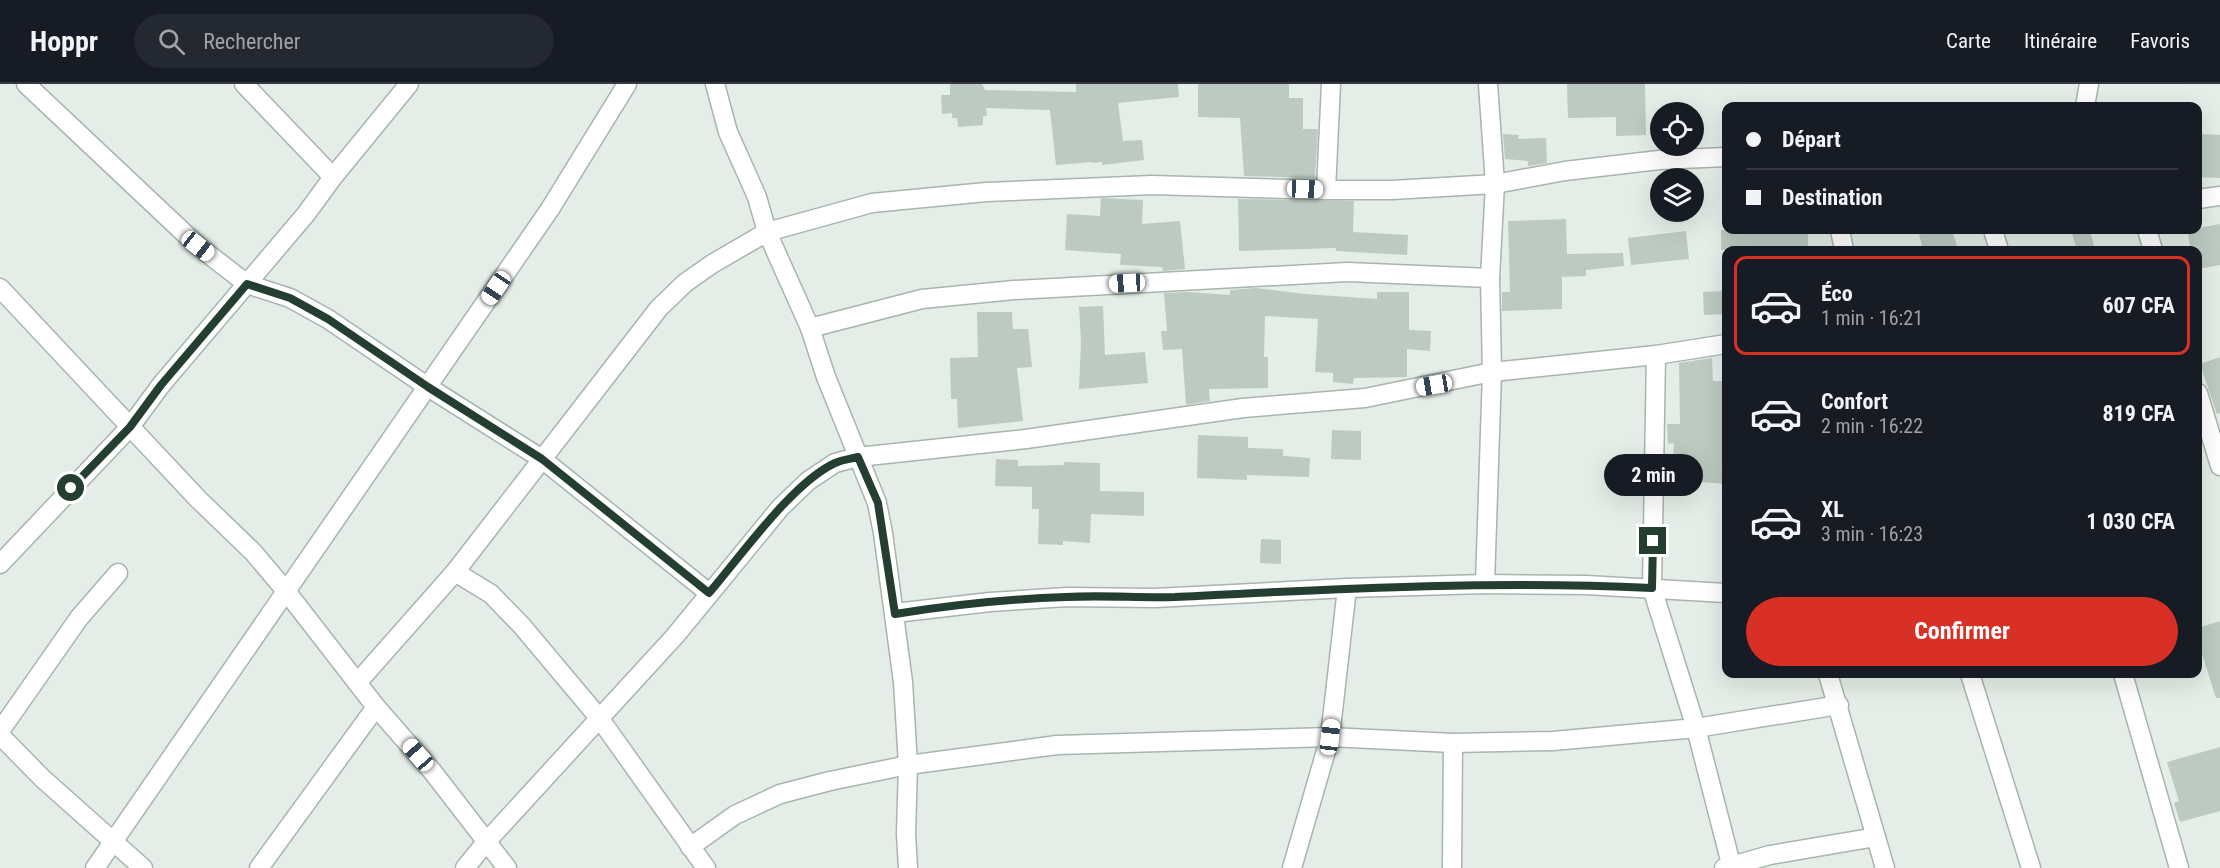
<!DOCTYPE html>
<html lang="fr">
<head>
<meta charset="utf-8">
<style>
  body { margin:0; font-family:"Roboto Condensed",sans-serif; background:#242831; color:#f1f3f6; height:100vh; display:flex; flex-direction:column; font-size:22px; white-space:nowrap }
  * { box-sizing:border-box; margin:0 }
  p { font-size:20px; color:#9ea1a6 }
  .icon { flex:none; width:33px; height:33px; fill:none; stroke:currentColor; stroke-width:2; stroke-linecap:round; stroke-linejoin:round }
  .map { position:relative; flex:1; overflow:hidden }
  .side { position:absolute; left:1722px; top:162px; width:480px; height:432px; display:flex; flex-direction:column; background:#171b24; border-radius:12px; box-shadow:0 6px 24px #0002 }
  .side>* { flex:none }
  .guide { position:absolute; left:1722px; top:18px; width:480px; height:132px; border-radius:12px; box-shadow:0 6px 24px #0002; display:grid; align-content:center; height:132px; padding:0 24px; background:#171b24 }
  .buttons { position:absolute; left:1650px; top:18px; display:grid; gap:12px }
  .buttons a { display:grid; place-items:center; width:54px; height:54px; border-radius:50%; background:#171b24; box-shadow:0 6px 24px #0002; font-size:30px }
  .end { position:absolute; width:27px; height:27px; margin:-14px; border:8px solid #243e32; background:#fff; box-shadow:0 0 0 3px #fff }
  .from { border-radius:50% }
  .bubble { position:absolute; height:42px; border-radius:21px; background:#171b24; box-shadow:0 6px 24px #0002; font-size:20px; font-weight:700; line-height:42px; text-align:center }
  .car { position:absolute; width:18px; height:36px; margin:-18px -9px; border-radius:8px; box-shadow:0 0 4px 2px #0007; background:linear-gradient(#fff 24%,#345 0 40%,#fff 0 76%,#345 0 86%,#fff 0) }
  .guide b { display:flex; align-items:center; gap:21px; height:57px; font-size:22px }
  .guide b+b { border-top:2px solid #363941 }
  .guide i { width:15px; height:15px; background:#f1f3f6 }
  ul { padding:10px 0 0; list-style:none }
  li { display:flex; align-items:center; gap:18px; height:99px; margin:0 12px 9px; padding:0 12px; border:3px solid transparent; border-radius:12px }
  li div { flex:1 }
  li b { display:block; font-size:22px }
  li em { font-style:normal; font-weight:700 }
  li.on { border-color:#d93025 }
  li>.icon { width:54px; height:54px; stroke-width:1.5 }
  .action { display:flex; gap:12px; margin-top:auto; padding:12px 24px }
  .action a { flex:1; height:69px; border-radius:36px; background:#d93025; color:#fff; font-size:24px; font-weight:700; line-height:69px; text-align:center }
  header { display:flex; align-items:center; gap:36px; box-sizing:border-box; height:84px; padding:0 30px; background:#171b24; border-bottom:2px solid #363941 }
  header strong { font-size:28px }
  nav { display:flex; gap:33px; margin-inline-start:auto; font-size:21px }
  .search { width:420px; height:54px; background:#242831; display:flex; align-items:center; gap:15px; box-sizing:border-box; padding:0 21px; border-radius:33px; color:#9ea1a6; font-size:22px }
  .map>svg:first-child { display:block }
</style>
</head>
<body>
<header>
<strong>Hoppr</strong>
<div class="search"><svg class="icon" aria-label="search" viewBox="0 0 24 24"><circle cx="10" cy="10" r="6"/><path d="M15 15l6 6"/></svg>Rechercher</div>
<nav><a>Carte</a><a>Itinéraire</a><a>Favoris</a></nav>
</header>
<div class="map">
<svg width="2220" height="784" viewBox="0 0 2220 784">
  <rect width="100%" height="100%" fill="#e4ede7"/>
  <g fill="#bccac2">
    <path d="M950 0H982L985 6 1076 8V0H1178L1179 13 1118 19 1123 57 1142 56 1144 76 1102 81V78L1092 79V78L1056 81 1050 26 986 24 987 32H983V41L958 43 957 34H952V29L942 30 941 11H950Z"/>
    <path d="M1198 0H1289V14H1303V45H1318L1315 94 1244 92 1240 34 1198 33Z"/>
    <path d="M1567 0H1645L1646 51 1616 52V33L1568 34Z"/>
    <path d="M1503 50 1519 51 1518 55 1546 54 1547 79 1528 82V77L1505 75Z"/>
    <path d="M2198 50 2220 51V94L2198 93Z"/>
    <path d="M1101 114 1143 116 1142 140 1180 137 1185 185 1163 187 1162 183 1120 181 1121 170 1065 166 1067 130 1100 132Z"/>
    <path d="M1238 115 1354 117 1353 148 1408 151 1407 171 1336 167V164L1239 167Z"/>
    <path d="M1566 135 1567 170 1623 169 1624 182 1586 186V192L1562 193V225L1502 227V208H1510L1508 137Z"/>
    <path d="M2220 140V181L2198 185V166H2191L2187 146Z"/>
    <rect x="1721" y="146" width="87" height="20"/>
    <path d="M1918 146H1952L1958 166H1923Z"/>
    <path d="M2071 146H2090L2095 166H2077Z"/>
    <path d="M1686 147 1689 175 1631 181 1628 154Z"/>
    <path d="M1256 204 1305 210 1377 215V208H1409V246L1431 247 1430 267 1407 265V293L1354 294 1353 300 1333 298V289L1315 288 1318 235 1265 232 1264 273H1268V304L1209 305 1210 317 1186 321 1182 265 1163 266 1161 247H1167L1164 209 1189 208 1230 211V206Z"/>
    <path d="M1725 207V230L1704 231 1703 208Z"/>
    <path d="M1103 222 1105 271 1145 268 1148 299 1079 305 1081 258 1079 223Z"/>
    <path d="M977 228H1012L1013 245H1028L1032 283 1017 284 1023 337 958 344 957 315H951L950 274 978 273Z"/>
    <path d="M2220 273V329L2217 330 2200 280Z"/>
    <path d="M1712 274 1713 297H1726V400L1672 396 1674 359 1668 360 1667 340H1680L1679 279Z"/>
    <path d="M1332 346 1361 347V376L1331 375Z"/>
    <path d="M1198 351 1248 353V364L1283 365V372L1310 374 1309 393 1247 391V396L1197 394Z"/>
    <path d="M996 375 1018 376V382L1064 381V378L1100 379V407L1144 408V432L1091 430 1090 459 1063 457V461L1038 460 1039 425H1032V403L995 402Z"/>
    <path d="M1261 455 1281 456V480L1260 479Z"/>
    <path d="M2220 537V614H2216L2198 557V544Z"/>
    <path d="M2220 663V727L2180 738 2174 719 2179 717 2167 678Z"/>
  </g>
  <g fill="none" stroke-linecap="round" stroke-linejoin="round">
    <defs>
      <g id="street">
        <path d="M26 0 198 162 247 200 290 214 328 235 428 303 542 375 709 509"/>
        <path d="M244 0 333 93"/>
        <path d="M715 0 728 48 757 113 767 148 810 244 826 293 877 419 883 449 903 598 908 681 906 750 908 784"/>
        <path d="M2085 22 2089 0"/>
        <path d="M1326 106 1331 0"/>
        <path d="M2198 115 2220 112"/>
        <path d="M1840 146 1844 166"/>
        <path d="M1993 146 1999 166"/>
        <path d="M2147 146 2153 166"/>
        <path d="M0 204 198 415 253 468 286 507 376 623 432 687 507 784"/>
        <path d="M810 244 922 215 1014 206 1347 188 1490 194"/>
        <path d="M1656 271 1652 504 1696 644 1732 784"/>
        <path d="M2198 309 2220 382"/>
        <path d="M0 480 130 343 161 301 306 130 333 93 409 0"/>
        <path d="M455 488 491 510 522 542 600 635 706 784"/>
        <path d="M1485 500 1492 288 1490 194 1495 100 1488 0"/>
        <path d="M895 529 990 518 1067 513 1155 514 1347 504 1485 500 1586 501 1726 509"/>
        <path d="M1828 590 1885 784"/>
        <path d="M1970 590 2031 784"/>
        <path d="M2123 590 2179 784"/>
        <path d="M357 599 455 488 659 224 685 199 712 180 767 148 872 119 986 108 1152 101 1326 106H1392L1495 100 1565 87 1659 76 1726 73"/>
        <path d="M0 647 79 534 118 489"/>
        <path d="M0 651 42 694 143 784"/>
        <path d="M690 763 735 731 780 710 830 697 908 681 1057 661 1330 653 1453 659 1553 657 1696 644 1839 621"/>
        <path d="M95 784 550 125 627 0"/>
        <path d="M259 784 376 623"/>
        <path d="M465 784 487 757 675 552 780 424 808 397 835 379 858 373 1026 355 1243 324 1365 314 1492 288 1656 271 1726 260"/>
        <path d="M1292 784 1330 653 1347 504"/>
        <path d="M1452 784 1453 659"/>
        <path d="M1724 784 1770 771 1876 753"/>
      </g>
    </defs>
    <use href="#street" stroke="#a7b5ad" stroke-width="21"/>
    <use href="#street" stroke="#fff" stroke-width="18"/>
  </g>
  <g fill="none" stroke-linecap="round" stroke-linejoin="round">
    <path stroke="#243e32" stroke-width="8" d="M71 404 130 343 161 301 247 200 290 214 328 235 428 303 542 375 709 509C741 472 792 399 835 379 842 376 850 375 858 373L878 419 895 530C951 521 1009 515 1066 513 1103 511 1139 514 1175 513 1334 505 1493 496 1652 504L1653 457"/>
  </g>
</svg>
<div class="buttons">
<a><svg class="icon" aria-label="locate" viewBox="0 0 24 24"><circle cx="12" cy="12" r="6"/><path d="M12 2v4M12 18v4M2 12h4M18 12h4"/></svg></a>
<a><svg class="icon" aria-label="layers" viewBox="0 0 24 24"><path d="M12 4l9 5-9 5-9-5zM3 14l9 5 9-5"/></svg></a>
</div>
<i class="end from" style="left:71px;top:404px"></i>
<i class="end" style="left:1653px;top:457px"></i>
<div class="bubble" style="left:1604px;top:370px;width:99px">2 min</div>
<i class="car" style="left:1305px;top:105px;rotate:92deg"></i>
<i class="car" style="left:198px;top:162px;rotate:128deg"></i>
<i class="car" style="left:1127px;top:199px;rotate:267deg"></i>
<i class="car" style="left:496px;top:204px;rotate:214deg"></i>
<i class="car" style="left:1434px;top:301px;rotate:260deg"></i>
<i class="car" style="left:1330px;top:653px;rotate:7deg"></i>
<i class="car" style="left:418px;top:671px;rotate:319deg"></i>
<div class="guide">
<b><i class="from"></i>Départ</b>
<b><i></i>Destination</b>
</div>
<section class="side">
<ul>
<li class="on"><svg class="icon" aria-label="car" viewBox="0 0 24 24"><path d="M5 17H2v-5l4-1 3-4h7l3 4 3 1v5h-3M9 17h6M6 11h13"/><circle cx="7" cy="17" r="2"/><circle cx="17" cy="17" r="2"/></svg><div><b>Éco</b><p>1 min · 16:21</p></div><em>607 CFA</em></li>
<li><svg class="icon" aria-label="car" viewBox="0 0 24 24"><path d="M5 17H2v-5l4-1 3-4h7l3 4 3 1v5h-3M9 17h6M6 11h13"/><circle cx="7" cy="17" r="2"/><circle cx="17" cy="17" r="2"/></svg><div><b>Confort</b><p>2 min · 16:22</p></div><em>819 CFA</em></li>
<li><svg class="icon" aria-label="car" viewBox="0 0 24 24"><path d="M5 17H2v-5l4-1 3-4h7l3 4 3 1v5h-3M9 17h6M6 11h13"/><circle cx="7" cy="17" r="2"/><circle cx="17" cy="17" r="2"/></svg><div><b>XL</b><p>3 min · 16:23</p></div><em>1 030 CFA</em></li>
</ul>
<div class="action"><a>Confirmer</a></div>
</section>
</div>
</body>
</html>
